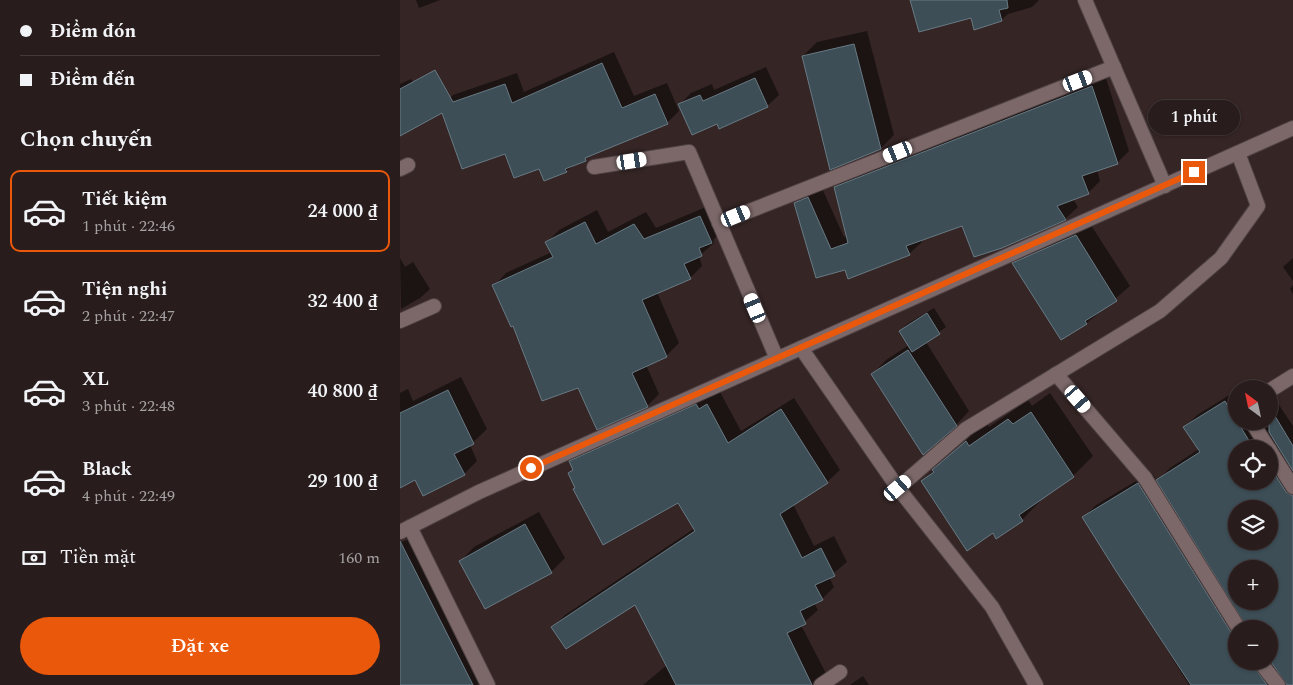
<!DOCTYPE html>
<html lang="vi">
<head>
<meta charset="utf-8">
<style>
  body { margin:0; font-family:Spectral,serif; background:#302525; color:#f1f3f6; height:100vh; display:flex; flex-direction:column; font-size:19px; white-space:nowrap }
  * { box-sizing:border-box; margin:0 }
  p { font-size:16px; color:#a5a1a3 }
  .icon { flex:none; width:28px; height:28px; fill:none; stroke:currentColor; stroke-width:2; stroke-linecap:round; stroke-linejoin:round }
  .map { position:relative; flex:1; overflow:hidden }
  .drawer { display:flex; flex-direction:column; background:#281c1c; width:400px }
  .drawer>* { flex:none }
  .guide { display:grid; align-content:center; height:110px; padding:0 20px; background:#281c1c }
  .needle { width:32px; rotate:327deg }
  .tools { position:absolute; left:828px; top:380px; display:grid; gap:10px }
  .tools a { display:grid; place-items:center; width:50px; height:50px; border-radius:50%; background:#281c1c; box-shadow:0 1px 4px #0004,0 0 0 1px #443a3b; font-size:25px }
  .end { position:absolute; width:22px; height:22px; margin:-11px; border:6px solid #ea580c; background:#fff; box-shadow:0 0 0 2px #fff }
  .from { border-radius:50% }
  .bubble { position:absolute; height:35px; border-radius:18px; background:#281c1c; box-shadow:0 1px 4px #0004,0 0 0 1px #443a3b; font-size:16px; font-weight:600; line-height:35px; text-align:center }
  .car { position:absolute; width:15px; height:30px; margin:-15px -8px; border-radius:6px; box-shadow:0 0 4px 1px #0007; background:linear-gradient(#fff 24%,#345 0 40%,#fff 0 76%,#345 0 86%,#fff 0) }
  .guide b { display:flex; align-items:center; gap:18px; height:48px; font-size:19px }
  .guide b+b { border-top:1px solid #443a3b }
  .guide i { width:12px; height:12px; background:#f1f3f6 }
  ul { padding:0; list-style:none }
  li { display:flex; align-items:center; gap:15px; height:82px; margin:0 10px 8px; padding:0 10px; border:2px solid transparent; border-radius:10px }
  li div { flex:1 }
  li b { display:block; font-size:19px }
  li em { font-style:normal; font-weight:600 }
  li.current { border-color:#ea580c }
  li>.icon { width:45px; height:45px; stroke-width:1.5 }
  h2 { padding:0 20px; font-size:22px; line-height:60px }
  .pay { display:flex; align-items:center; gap:12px; height:55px; padding:0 20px; font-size:19px }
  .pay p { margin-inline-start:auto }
  .cta { display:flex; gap:10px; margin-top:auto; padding:10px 20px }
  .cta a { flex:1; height:58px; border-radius:30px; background:#ea580c; color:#fff; font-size:20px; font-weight:600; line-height:58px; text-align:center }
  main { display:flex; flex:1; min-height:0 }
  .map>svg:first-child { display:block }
</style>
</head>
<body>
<main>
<section class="drawer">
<div class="guide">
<b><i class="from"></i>Điểm đón</b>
<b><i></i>Điểm đến</b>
</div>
<h2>Chọn chuyến</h2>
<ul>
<li class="current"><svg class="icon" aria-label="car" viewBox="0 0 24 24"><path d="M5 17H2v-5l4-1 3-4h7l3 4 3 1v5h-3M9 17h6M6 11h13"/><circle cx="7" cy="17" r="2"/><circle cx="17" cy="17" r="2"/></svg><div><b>Tiết kiệm</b><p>1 phút · 22:46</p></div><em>24 000 ₫</em></li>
<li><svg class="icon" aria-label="car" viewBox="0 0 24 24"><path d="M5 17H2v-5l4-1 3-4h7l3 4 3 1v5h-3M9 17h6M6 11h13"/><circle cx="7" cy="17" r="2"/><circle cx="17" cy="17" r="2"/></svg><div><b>Tiện nghi</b><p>2 phút · 22:47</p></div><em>32 400 ₫</em></li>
<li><svg class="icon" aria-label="car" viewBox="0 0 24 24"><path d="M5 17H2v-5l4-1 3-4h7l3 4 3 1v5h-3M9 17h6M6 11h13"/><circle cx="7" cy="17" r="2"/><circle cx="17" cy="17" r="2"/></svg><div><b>XL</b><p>3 phút · 22:48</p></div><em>40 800 ₫</em></li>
<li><svg class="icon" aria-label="car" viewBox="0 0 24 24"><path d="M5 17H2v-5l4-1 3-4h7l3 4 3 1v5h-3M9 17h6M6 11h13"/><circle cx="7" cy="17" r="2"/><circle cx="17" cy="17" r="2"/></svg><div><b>Black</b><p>4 phút · 22:49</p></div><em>29 100 ₫</em></li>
</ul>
<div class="pay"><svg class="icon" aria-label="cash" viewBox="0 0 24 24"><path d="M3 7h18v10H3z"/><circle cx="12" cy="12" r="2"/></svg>Tiền mặt<p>160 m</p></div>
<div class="cta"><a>Đặt xe</a></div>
</section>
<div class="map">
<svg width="893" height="685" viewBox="0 0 893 685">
  <rect width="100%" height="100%" fill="#352525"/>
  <g fill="#0007" fill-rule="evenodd">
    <path d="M16 0H40L19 8Z"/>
    <path d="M511 0H639L632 7 608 14 601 20 571 16Z"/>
    <path d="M467 31 494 135 481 148 403 56 417 42Z"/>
    <path d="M214 52 234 96 267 83 279 111 267 123 191 154 166 171 139 167 106 152 41 107 53 95 117 73 124 92Z"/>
    <path d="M366 67 379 95 367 106 318 123 280 104 291 93 312 84 314 90Z"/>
    <path d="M705 75 729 151 717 163 697 170 700 181 688 193 673 199 678 207 665 219 602 247 563 224 521 239 522 242 509 254 446 268 396 203 408 191 421 186 444 237 448 236 436 187 448 175Z"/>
    <path d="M11 79 31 112 0 135V84Z"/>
    <path d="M313 204 324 229 313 240 314 243 299 256 302 266 290 278 257 292 279 343 267 355 246 365 259 394 247 406 178 386 114 324 94 286 106 273 152 252 147 242 159 230 197 210 208 232 246 212 256 228Z"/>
    <path d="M689 222 730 286 687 323 661 339 614 263 627 250Z"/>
    <path d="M0 258 5 267 13 262 30 289 20 298 1 309Z"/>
    <path d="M893 258V281L883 267Z"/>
    <path d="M893 285V294L890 289Z"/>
    <path d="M534 308 546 327 526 342 569 411 556 425 473 374 486 360 509 345 500 331 507 324Z"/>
    <path d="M61 377 87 429 70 445 77 461 64 474 15 479 0 467V393L8 389 13 401Z"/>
    <path d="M836 391V421H869V399L873 396 893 426V466L890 463 886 466 893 476V685H789L684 517 696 505 751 472 757 481 770 468 799 449 785 427 797 415ZM836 449H869V481H836ZM836 509H869V541H836ZM836 569H869V601H836ZM836 629H869V661H836Z"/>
    <path d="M320 392 341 431 394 398 440 470 427 482 393 504 414 546 434 536 447 562 429 577 434 587 422 599 414 603 418 610 401 625 432 685H243L267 665 236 603 153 627 165 615 295 528 278 502 176 487 169 473 174 469 171 462 183 449 309 393 311 397Z"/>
    <path d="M650 393 693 456 673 476 640 498 641 500 622 520 593 532 522 481 586 422 589 427 628 400 632 406Z"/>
    <path d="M139 512 165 558 151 572 61 561 74 547Z"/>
    <path d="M15 536 86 676 77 685H0V543Z"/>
    <path d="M463 676 469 685H450Z"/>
  </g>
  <g fill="#3d4e57" stroke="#687a84" fill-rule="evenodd">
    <path d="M510 0H607L608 8 599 10 602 21 574 30 571 18 519 32Z"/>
    <path d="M454 44 481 149 430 170 402 56Z"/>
    <path d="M202 63 222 108 255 94 268 124 185 158 186 161 165 169 167 172 144 181 139 169 114 178 105 154 62 169 42 113 0 136V89L35 70 53 102 105 84 112 103Z"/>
    <path d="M355 78 368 107 319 129 317 124 292 135 278 104 300 95 303 101Z"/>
    <path d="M692 86 718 164 682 176 689 194 657 206 666 220 602 248 574 257 562 226 506 246 510 255 448 279 445 270 416 278 394 203 408 197 431 249 448 243 434 187Z"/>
    <path d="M300 216 312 243 299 248 302 256 284 264 291 279 242 300 267 357 232 373 248 407 197 430 178 388 142 401 113 326 111 327 92 285 153 257 145 242 185 222 196 244 234 224 244 239Z"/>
    <path d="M676 235 717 301 685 321 687 324 661 340 612 263Z"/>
    <path d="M527 313 540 334 512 352 499 331Z"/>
    <path d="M508 350 557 426 523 455 471 374Z"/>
    <path d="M48 390 74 444 54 454 65 475 23 496 15 480 0 488V413Z"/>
    <path d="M825 401 854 449H836V481H869V465L886 492 893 496V685H887L869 659V629H848L756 480 800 452 783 427ZM836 509H869V541H836ZM836 569H869V601H836Z"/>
    <path d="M296 404 299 409 307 404 328 443 381 409 428 483 380 514 402 558 421 548 435 576 415 585 423 600 400 611 406 624 387 633 412 685H276L235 605 166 649 151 627 295 531 278 503 203 545 173 489 175 488 168 473 173 470 169 461Z"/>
    <path d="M869 406 893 446V471L869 432Z"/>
    <path d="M631 412 674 477 619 515 623 521 596 539 593 533 567 551 521 481 534 472 532 470 566 441 569 446 608 419 613 424Z"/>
    <path d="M738 483 832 634 836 637V661H850L867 685H791L716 571 682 517Z"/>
    <path d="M125 524 152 573 85 609 59 561Z"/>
    <path d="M0 541 73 685H0Z"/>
  </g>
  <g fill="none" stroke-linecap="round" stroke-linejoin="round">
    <defs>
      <g id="service">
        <path d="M0 169 8 165"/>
        <path d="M656 374 745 478"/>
      </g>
      <g id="minor">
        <path d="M685 0 765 186"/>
        <path d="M194 167 289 152 377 359"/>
        <path d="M319 223 714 67"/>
        <path d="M0 321 34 306"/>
        <path d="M401 348 498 488 592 607 636 685"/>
        <path d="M869 391 893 376"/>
        <path d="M851 421 869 449"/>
        <path d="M869 449 893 487"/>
        <path d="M745 478 839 629"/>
        <path d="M498 488 566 429 760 311 821 258 858 206 838 153"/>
        <path d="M10 527 88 685"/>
        <path d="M0 532 79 492 893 128"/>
        <path d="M859 661 878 685"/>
        <path d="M421 685 440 672"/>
      </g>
    </defs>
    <use href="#service" stroke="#4f4243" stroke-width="16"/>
    <use href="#minor" stroke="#4f4243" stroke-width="16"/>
    <use href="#service" stroke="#7c6869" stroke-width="14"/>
    <use href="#minor" stroke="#7c6869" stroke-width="14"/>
  </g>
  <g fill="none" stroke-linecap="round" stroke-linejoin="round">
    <path stroke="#ea580c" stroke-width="6" d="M131 468 794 172"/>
  </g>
</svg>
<div class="tools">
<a><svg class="needle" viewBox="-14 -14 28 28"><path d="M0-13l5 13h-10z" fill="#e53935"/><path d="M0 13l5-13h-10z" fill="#a5a1a3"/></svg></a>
<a><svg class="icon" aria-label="locate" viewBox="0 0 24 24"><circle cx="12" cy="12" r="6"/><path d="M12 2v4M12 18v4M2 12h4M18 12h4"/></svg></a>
<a><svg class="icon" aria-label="layers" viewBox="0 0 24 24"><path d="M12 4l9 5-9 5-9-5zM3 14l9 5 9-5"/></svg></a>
<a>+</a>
<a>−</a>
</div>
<i class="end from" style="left:131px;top:468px"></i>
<i class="end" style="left:794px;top:172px"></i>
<div class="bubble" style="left:748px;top:100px;width:92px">1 phút</div>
<i class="car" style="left:678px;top:81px;rotate:69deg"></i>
<i class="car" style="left:498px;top:152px;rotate:248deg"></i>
<i class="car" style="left:232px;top:161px;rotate:81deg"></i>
<i class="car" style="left:336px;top:216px;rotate:68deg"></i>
<i class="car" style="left:355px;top:308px;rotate:337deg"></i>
<i class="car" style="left:678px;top:399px;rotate:139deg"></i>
<i class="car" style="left:498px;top:488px;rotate:49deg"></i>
</div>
</main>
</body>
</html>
